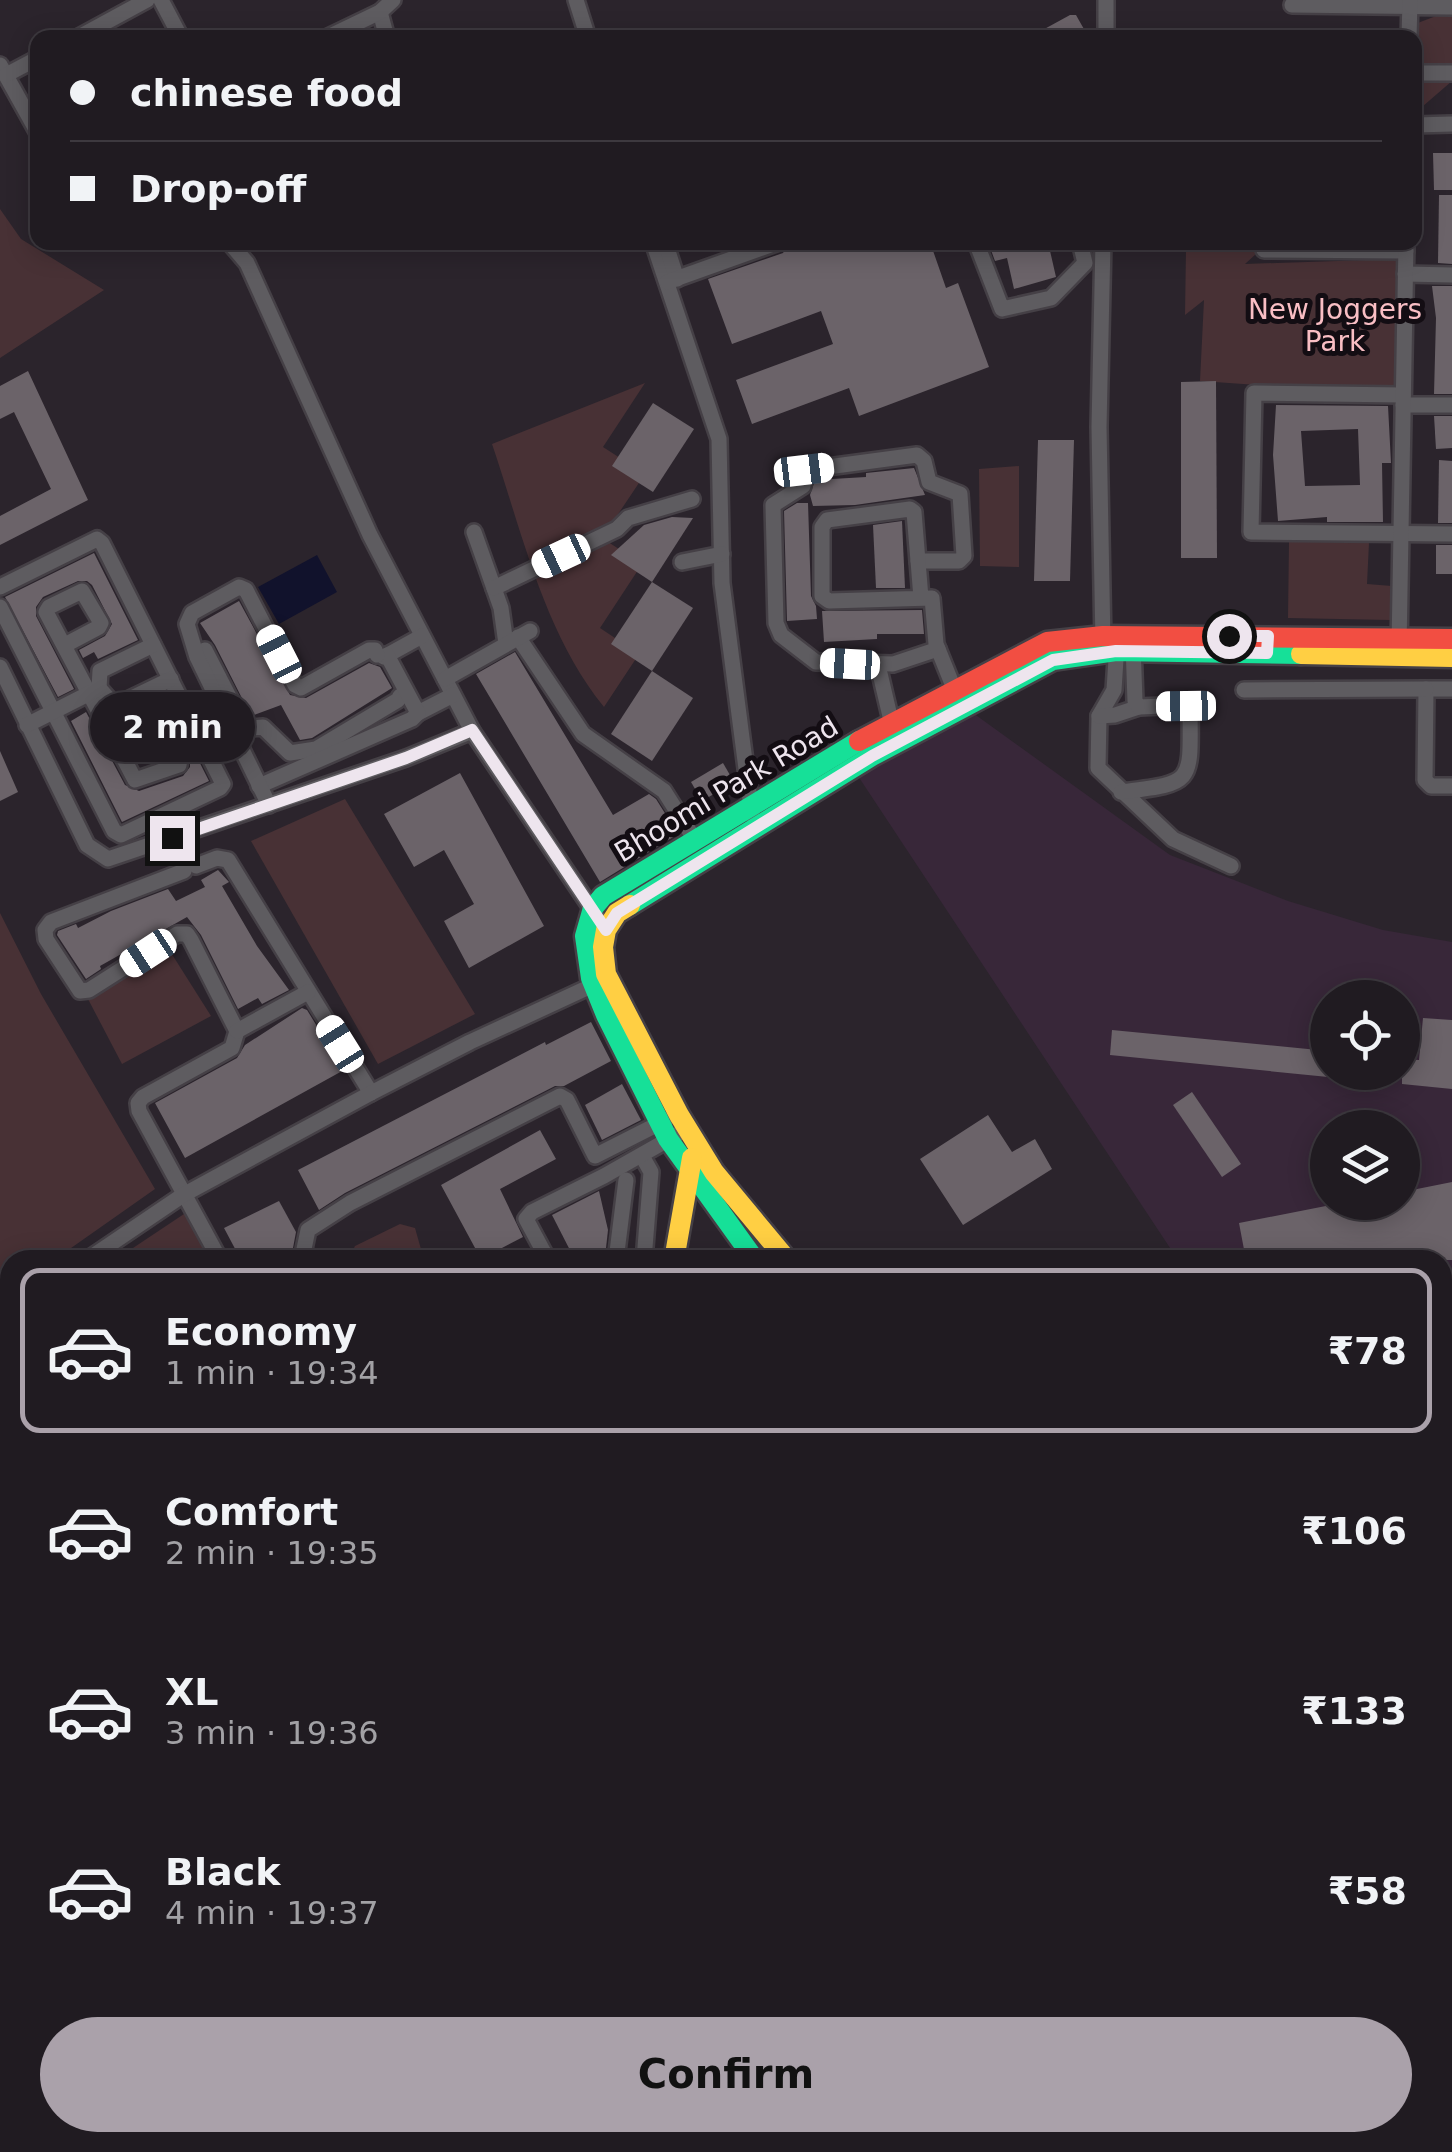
<!DOCTYPE html>
<html lang="en">
<head>
<meta charset="utf-8">
<style>
  body { margin:0; font-family:"DejaVu Sans",sans-serif; background:#28242a; color:#f1f3f6; height:100vh; display:flex; flex-direction:column; font-size:38px; white-space:nowrap }
  * { box-sizing:border-box; margin:0 }
  p { font-size:32px; color:#a2a1a5 }
  .icon { flex:none; width:55px; height:55px; fill:none; stroke:currentColor; stroke-width:2; stroke-linecap:round; stroke-linejoin:round }
  .map { position:relative; flex:1; overflow:hidden }
  .drawer { position:absolute; left:0px; top:1250px; width:1452px; height:902px; display:flex; flex-direction:column; background:#201b21; border-radius:30px 30px 0 0; box-shadow:0 5px 25px #0003,0 0 0 2px #3d393f }
  .drawer>* { flex:none }
  .banner { position:absolute; left:30px; top:30px; width:1392px; height:220px; border-radius:20px; box-shadow:0 5px 25px #0003,0 0 0 2px #3d393f; display:grid; align-content:center; height:220px; padding:0 40px; background:#201b21 }
  .fabs { position:absolute; left:1310px; top:980px; display:grid; gap:20px }
  .fabs a { display:grid; place-items:center; width:110px; height:110px; border-radius:50%; background:#201b21; box-shadow:0 5px 25px #0003,0 0 0 2px #3d393f; font-size:50px }
  .end { position:absolute; width:45px; height:45px; margin:-22px; border:12px solid #eee5ee; background:#111; box-shadow:0 0 0 5px #111 }
  .from { border-radius:50% }
  .bubble { position:absolute; height:70px; border-radius:35px; background:#201b21; box-shadow:0 5px 25px #0003,0 0 0 2px #3d393f; font-size:32px; font-weight:700; line-height:70px; text-align:center }
  .car { position:absolute; width:30px; height:60px; margin:-30px -15px; border-radius:12px; box-shadow:0 0 8px 2px #0007; background:linear-gradient(#fff 24%,#345 0 40%,#fff 0 76%,#345 0 86%,#fff 0) }
  .banner b { display:flex; align-items:center; gap:35px; height:95px; font-size:38px }
  .banner b+b { border-top:2px solid #3d393f }
  .banner i { width:25px; height:25px; background:#f1f3f6 }
  ul { padding:18px 0 0; list-style:none }
  li { display:flex; align-items:center; gap:30px; height:165px; margin:0 20px 15px; padding:0 20px; border:5px solid transparent; border-radius:20px }
  li div { flex:1 }
  li b { display:block; font-size:38px }
  li em { font-style:normal; font-weight:700 }
  li.selected { border-color:#aaa1aa }
  li>.icon { width:90px; height:90px; stroke-width:1.5 }
  .cta { display:flex; gap:20px; margin-top:auto; padding:20px 40px }
  .cta a { flex:1; height:115px; border-radius:60px; background:#aaa1aa; color:#111; font-size:40px; font-weight:700; line-height:115px; text-align:center }
  .map>svg:first-child { display:block }
</style>
</head>
<body>
<div class="map">
<svg width="1452" height="2152" viewBox="0 0 1452 2152">
  <rect width="100%" height="100%" fill="#2b242c"/>
  <path fill="#382739" fill-rule="evenodd" d="M973 713 1170 855 1288 901 1383 930 1452 942V2049L1442 2029V1260H1178L858 776ZM1328 998H1402V1072H1328ZM1328 1128H1402V1202H1328Z"/>
  <g fill="#483135">
    <path d="M1452 10V81L1415 113V38H1378Z"/>
    <path d="M0 209 21 239 104 290 0 358Z"/>
    <path d="M1250 243H1268L1245 264 1397 259 1403 395 1200 381 1204 300 1185 315 1186 249H1250Z"/>
    <path d="M645 383 603 447 645 474 602 538 642 564 600 628 639 654 604 707C544 633 522 532 492 444Z"/>
    <path d="M1019 466V567L980 566 979 469Z"/>
    <path d="M1289 541 1369 543 1367 584 1392 586 1390 620 1288 618Z"/>
    <path d="M345 799 475 1014 378 1064 251 841Z"/>
    <path d="M0 913 41 994 155 1189 54 1260H10V1290L0 1297Z"/>
    <path d="M168 948 211 1016 122 1064 88 999Z"/>
    <path d="M187 1212 212 1260H115Z"/>
    <path d="M400 1224 415 1228 424 1260H348L355 1246Z"/>
    <path d="M10 1331V1598L0 1599V1338Z"/>
    <path d="M1443 2029 1452 2049V2119L1443 2125Z"/>
    <path d="M846 2143H971L975 2152H850Z"/>
  </g>
  <path fill="#11122c" d="M317 555 337 592 279 624 258 587Z"/>
  <g fill="#6b6369" fill-rule="evenodd">
    <path d="M1070 15H1076L1089 38H1028Z"/>
    <path d="M1433 153H1452V190H1434Z"/>
    <path d="M1439 195H1452V264L1438 263Z"/>
    <path d="M790 242H930L946 288 958 283 989 367 859 416 849 388 752 424 736 380 833 344 821 311 732 344 708 279 783 253Z"/>
    <path d="M988 242H1048L1056 277 1014 289 1007 258 995 261Z"/>
    <path d="M1432 286H1452V394H1434L1436 318Z"/>
    <path d="M28 371 88 500 0 545V516L51 489 14 412 0 419V386Z"/>
    <path d="M1216 381 1217 558H1181V382Z"/>
    <path d="M653 403 694 429 653 492 612 466Z"/>
    <path d="M1276 405 1388 406 1391 463H1382L1383 522H1327V517L1278 521 1273 455ZM1358 429 1360 485 1305 486 1301 431Z"/>
    <path d="M1434 416H1452V448L1436 449Z"/>
    <path d="M1038 440H1074L1070 581H1034Z"/>
    <path d="M1439 460 1452 461V523H1438Z"/>
    <path d="M914 468 925 495 855 505 813 506 810 495 815 480 866 477V473Z"/>
    <path d="M797 503H808L811 596 816 606 817 619 787 621 784 511Z"/>
    <path d="M672 517 693 518 652 582 611 555 644 525Z"/>
    <path d="M902 521 905 588H876L873 525Z"/>
    <rect x="1436" y="545" width="16" height="29"/>
    <path d="M94 553 138 640 98 659 94 652 83 658 79 650 105 636 112 624 92 585 87 581H78L43 597 36 607V616L74 689 58 697 5 597Z"/>
    <path d="M652 582 693 608 652 671 611 644Z"/>
    <path d="M239 601 290 695 306 698 369 663 380 667 392 688 312 738 300 740 281 705 251 716 215 645 200 623Z"/>
    <path d="M922 610 924 634H877V639L824 642 822 611Z"/>
    <path d="M515 652 613 815 649 794 656 799 678 834 600 882 476 674Z"/>
    <path d="M652 671 693 698 652 761 611 734Z"/>
    <path d="M165 694 209 781 122 822 71 721 86 712 125 785 139 791 183 776 190 767V753L166 717 156 716 134 726 127 713Z"/>
    <path d="M0 751 18 792 0 801Z"/>
    <path d="M723 763 734 782 702 801 691 782Z"/>
    <path d="M460 773 544 926 469 968 444 921 474 904 444 850 414 867 384 814Z"/>
    <path d="M218 870 229 882 222 886 257 946 289 990 262 1004 258 998 238 1009 201 935 187 917 100 966 101 969 86 979 57 935 58 931 76 924 78 928 111 911 168 889 176 901 205 887 201 880Z"/>
    <path d="M302 1008 307 1010 344 1070 185 1158 155 1103 237 1058 245 1045Z"/>
    <path d="M1423 1018 1452 1020V1089L1402 1084V1059L1419 1060Z"/>
    <path d="M591 1022 611 1061 564 1086H555L345 1193 319 1210 298 1170 545 1042 546 1045Z"/>
    <path d="M1112 1030 1328 1051V1077L1110 1055Z"/>
    <path d="M622 1084 641 1120 602 1140 585 1105Z"/>
    <path d="M1192 1092 1241 1164 1222 1177 1173 1105Z"/>
    <path d="M988 1115 1012 1152 1035 1139 1052 1169 963 1225 920 1159Z"/>
    <path d="M540 1130 556 1159 500 1189 523 1237 481 1259 441 1185Z"/>
    <path d="M1452 1182V1260H1246L1239 1223 1346 1202H1402V1192Z"/>
    <path d="M599 1191 608 1230 606 1248 587 1260H575L552 1215Z"/>
    <path d="M279 1201 296 1232 293 1248 271 1260H241L224 1228Z"/>
  </g>
  <g fill="none" stroke-linecap="round" stroke-linejoin="round">
    <defs>
      <g id="street">
        <path d="M161 0 181 38"/>
        <path d="M576 0 588 38"/>
        <path d="M1292 5 1452 7"/>
        <path d="M380 12 387 38"/>
        <path d="M77 38 147 0"/>
        <path d="M326 38 380 12 393 0"/>
        <path d="M1106 38V0"/>
        <path d="M1409 38 1410 0"/>
        <path d="M0 65 38 133"/>
        <path d="M1415 73H1452"/>
        <path d="M6 75 38 58"/>
        <path d="M1415 125 1452 124"/>
        <path d="M229 242 247 263 370 535 472 731 606 930"/>
        <path d="M653 242 719 439 722 583 752 815"/>
        <path d="M976 242 1002 309 1051 298 1085 263 1080 242"/>
        <path d="M1264 242V250L1406 251"/>
        <path d="M667 248 677 279"/>
        <path d="M1405 274 1452 275"/>
        <path d="M667 282 779 242"/>
        <path d="M1403 395 1254 393 1251 532 1452 534"/>
        <path d="M1403 405H1452"/>
        <path d="M474 532 501 608 506 644"/>
        <path d="M918 561H959L964 556 960 494 929 482 924 461 917 455 805 470 803 486 773 505 776 623 781 635 816 662 893 664 938 649"/>
        <path d="M682 562 722 554"/>
        <path d="M0 587 97 539 102 543 223 784 220 788 121 835 114 831 0 607"/>
        <path d="M494 588 617 529 628 518 692 499"/>
        <path d="M921 598 914 512 910 509 827 520 822 527V596L829 601 932 598 936 644 957 696"/>
        <path d="M518 637 583 734 664 791 695 840"/>
        <path d="M1103 643 1099 427 1103 242"/>
        <path d="M1117 644 1114 690 1099 716 1098 768 1173 839 1231 866"/>
        <path d="M65 645 99 627 101 623 82 591 49 607 46 612 135 780 179 765 180 759 160 726 117 746"/>
        <path d="M1399 648 1406 242"/>
        <path d="M205 650 243 724 250 728 263 727 290 753 316 749 398 700 400 696"/>
        <path d="M384 657 422 636"/>
        <path d="M878 665 893 729"/>
        <path d="M0 667 87 845 108 859 406 758 472 731"/>
        <path d="M445 679 530 631"/>
        <path d="M99 688 115 706 171 679"/>
        <path d="M1452 689H1426L1425 780 1431 786H1452"/>
        <path d="M1244 690 1426 689"/>
        <path d="M418 713 453 695"/>
        <path d="M1099 716 1115 715 1139 707"/>
        <path d="M27 725 90 693 99 688 100 671 153 645"/>
        <path d="M259 786 412 719 418 713 387 655"/>
        <path d="M1121 792C1193 783 1191 785 1190 711L1186 705 1139 707 1135 701 1133 645"/>
        <path d="M269 805 197 657 187 624 192 613 239 587 246 590 295 685 301 688 369 650H375L377 655"/>
        <path d="M196 866 217 858 228 860 371 1093"/>
        <path d="M184 871 51 922 45 930 46 939 80 991 89 990 177 934H187L191 940 237 1031 232 1048 143 1097 138 1103 139 1111 220 1260"/>
        <path d="M237 1031 308 992"/>
        <path d="M642 1156 651 1172 644 1260"/>
        <path d="M87 1260 183 1195 371 1093 470 1042 602 981"/>
        <path d="M310 1260 304 1249 308 1230 350 1203 560 1096 567 1100 595 1156 666 1120"/>
        <path d="M548 1260 526 1219 532 1212 604 1176 678 1134"/>
        <path d="M616 1260 626 1180"/>
        <path d="M0 1318 10 1311"/>
        <path d="M0 1672 10 1682"/>
        <path d="M0 1807 10 1801"/>
        <path d="M302 2142 306 2152"/>
        <path d="M510 2152 530 2142"/>
      </g>
      <g id="fast">
        <path d="M630 905 872 756 1053 660 1116 651 1301 654"/>
        <path d="M755 1260 668 1139 606 1015 591 978 585 936 593 908 603 896 859 741"/>
        <path d="M996 2142 999 2152"/>
        <path d="M1374 2142 1379 2152"/>
      </g>
      <g id="slow">
        <path d="M1301 654 1452 657"/>
        <path d="M630 905 617 913 606 930 603 947 606 974 679 1115 714 1172 787 1260"/>
        <path d="M674 1260 692 1158"/>
      </g>
      <g id="jam">
        <path d="M859 741 1047 642 1103 636 1452 639"/>
        <path d="M1396 2142 1401 2152"/>
      </g>
    </defs>
    <use href="#street" stroke="#454046" stroke-width="20"/>
    <use href="#fast" stroke="#454046" stroke-width="25"/>
    <use href="#slow" stroke="#454046" stroke-width="25"/>
    <use href="#jam" stroke="#454046" stroke-width="25"/>
    <use href="#street" stroke="#5e5c60" stroke-width="15"/>
    <use href="#fast" stroke="#16e098" stroke-width="20"/>
    <use href="#slow" stroke="#ffcf43" stroke-width="20"/>
    <use href="#jam" stroke="#f24e42" stroke-width="20"/>
  </g>
  <g fill="none" stroke-linecap="round" stroke-linejoin="round">
    <path stroke="#eee5ee" stroke-width="12" d="M172 838 406 758 472 730 606 930 617 913 872 756 1053 660 1116 651 1267 653 1268 636H1229"/>
  </g>
  <g text-anchor="middle" stroke-width="10" stroke-linejoin="round" paint-order="stroke">
    <g font-size="28" fill="#f9bec4" stroke="#130d13">
      <text x="1335" y="319">New Joggers<tspan x="1335" dy="32">Park</tspan></text>
    </g>
    <g font-size="28" fill="#eee5ee" stroke="#130d13">
      <text transform="translate(726 789) rotate(-31)" y="10">Bhoomi Park Road</text>
    </g>
  </g>
</svg>
<div class="fabs">
<a><svg class="icon" aria-label="locate" viewBox="0 0 24 24"><circle cx="12" cy="12" r="6"/><path d="M12 2v4M12 18v4M2 12h4M18 12h4"/></svg></a>
<a><svg class="icon" aria-label="layers" viewBox="0 0 24 24"><path d="M12 4l9 5-9 5-9-5zM3 14l9 5 9-5"/></svg></a>
</div>
<i class="end from" style="left:1229px;top:636px"></i>
<i class="end" style="left:172px;top:838px"></i>
<div class="bubble" style="left:90px;top:692px;width:165px">2 min</div>
<i class="car" style="left:804px;top:470px;rotate:83deg"></i>
<i class="car" style="left:561px;top:556px;rotate:245deg"></i>
<i class="car" style="left:279px;top:654px;rotate:333deg"></i>
<i class="car" style="left:850px;top:664px;rotate:273deg"></i>
<i class="car" style="left:1186px;top:706px;rotate:269deg"></i>
<i class="car" style="left:148px;top:953px;rotate:237deg"></i>
<i class="car" style="left:340px;top:1044px;rotate:328deg"></i>
<div class="banner">
<b><i class="from"></i>chinese food</b>
<b><i></i>Drop-off</b>
</div>
<section class="drawer">
<ul>
<li class="selected"><svg class="icon" aria-label="car" viewBox="0 0 24 24"><path d="M5 17H2v-5l4-1 3-4h7l3 4 3 1v5h-3M9 17h6M6 11h13"/><circle cx="7" cy="17" r="2"/><circle cx="17" cy="17" r="2"/></svg><div><b>Economy</b><p>1 min · 19:34</p></div><em>₹78</em></li>
<li><svg class="icon" aria-label="car" viewBox="0 0 24 24"><path d="M5 17H2v-5l4-1 3-4h7l3 4 3 1v5h-3M9 17h6M6 11h13"/><circle cx="7" cy="17" r="2"/><circle cx="17" cy="17" r="2"/></svg><div><b>Comfort</b><p>2 min · 19:35</p></div><em>₹106</em></li>
<li><svg class="icon" aria-label="car" viewBox="0 0 24 24"><path d="M5 17H2v-5l4-1 3-4h7l3 4 3 1v5h-3M9 17h6M6 11h13"/><circle cx="7" cy="17" r="2"/><circle cx="17" cy="17" r="2"/></svg><div><b>XL</b><p>3 min · 19:36</p></div><em>₹133</em></li>
<li><svg class="icon" aria-label="car" viewBox="0 0 24 24"><path d="M5 17H2v-5l4-1 3-4h7l3 4 3 1v5h-3M9 17h6M6 11h13"/><circle cx="7" cy="17" r="2"/><circle cx="17" cy="17" r="2"/></svg><div><b>Black</b><p>4 min · 19:37</p></div><em>₹58</em></li>
</ul>
<div class="cta"><a>Confirm</a></div>
</section>
</div>
</body>
</html>
